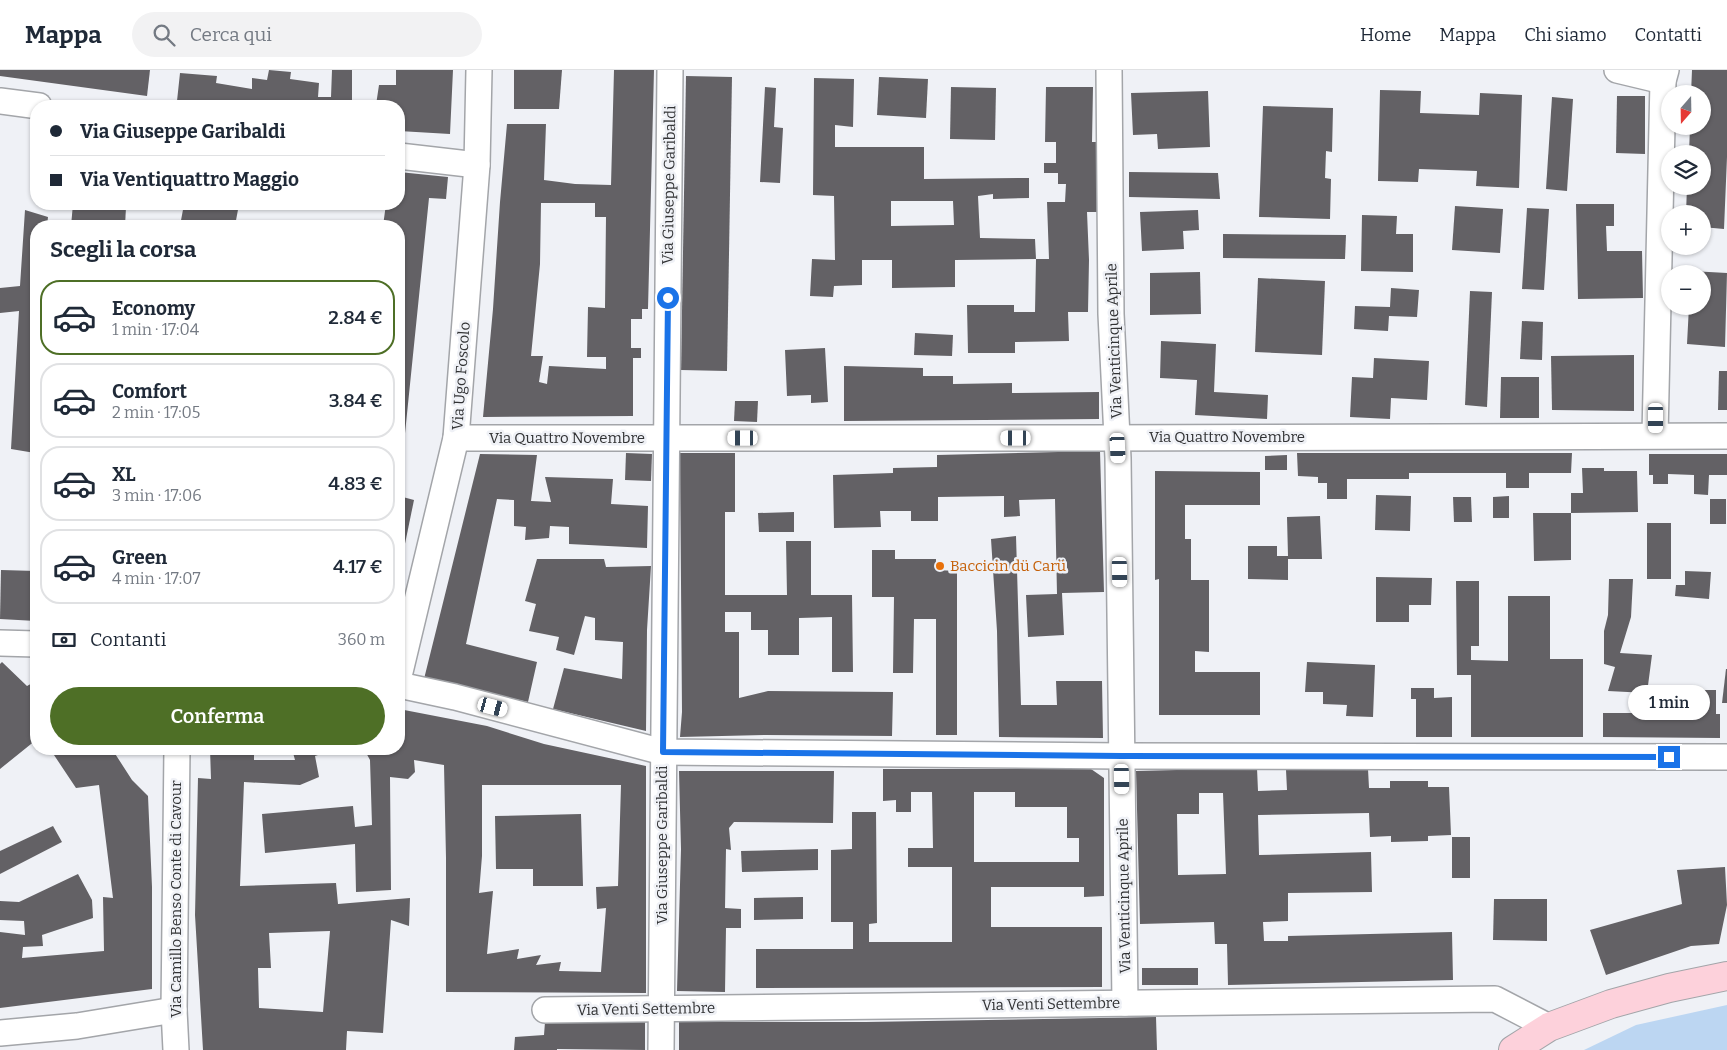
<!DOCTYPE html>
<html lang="it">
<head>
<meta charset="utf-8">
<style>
  body { margin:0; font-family:Bitter,serif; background:#f2f2f3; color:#1f2937; height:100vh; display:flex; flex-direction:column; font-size:19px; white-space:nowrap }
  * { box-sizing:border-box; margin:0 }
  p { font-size:16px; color:#747a83 }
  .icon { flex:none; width:28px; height:28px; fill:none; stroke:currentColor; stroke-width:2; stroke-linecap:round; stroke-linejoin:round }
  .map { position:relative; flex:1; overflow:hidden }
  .sheet { position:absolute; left:30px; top:150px; width:375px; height:535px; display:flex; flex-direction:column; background:#fff; border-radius:20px; box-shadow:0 1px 4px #0004 }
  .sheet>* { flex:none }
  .banner { position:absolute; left:30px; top:30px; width:375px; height:110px; border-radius:20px; box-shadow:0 1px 4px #0004; display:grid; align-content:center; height:110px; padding:0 20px; background:#fff }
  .needle { width:32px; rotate:200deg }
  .buttons { position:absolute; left:1661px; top:15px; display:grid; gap:10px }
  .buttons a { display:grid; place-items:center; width:50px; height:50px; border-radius:50%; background:#fff; box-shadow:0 1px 4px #0004; font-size:25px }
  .end { position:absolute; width:22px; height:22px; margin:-11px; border:6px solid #1a73e8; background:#fff; box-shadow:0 0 0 2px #fff }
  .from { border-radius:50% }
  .bubble { position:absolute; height:35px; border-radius:18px; background:#fff; box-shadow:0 1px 4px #0004; font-size:16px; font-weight:600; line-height:35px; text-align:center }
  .car { position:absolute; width:15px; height:30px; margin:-15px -8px; border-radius:6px; box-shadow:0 0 4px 1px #0007; background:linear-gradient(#fff 24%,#345 0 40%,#fff 0 76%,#345 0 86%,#fff 0) }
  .banner b { display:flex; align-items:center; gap:18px; height:48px; font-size:19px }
  .banner b+b { border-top:1px solid #e0e1e3 }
  .banner i { width:12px; height:12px; background:#1f2937 }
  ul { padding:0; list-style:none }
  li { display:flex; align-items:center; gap:15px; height:75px; margin:0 10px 8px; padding:0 10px; border:2px solid #e0e1e3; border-radius:20px }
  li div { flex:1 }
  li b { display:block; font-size:19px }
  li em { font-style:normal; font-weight:600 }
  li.current { border-color:#4e6f26 }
  li>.icon { width:45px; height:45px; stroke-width:1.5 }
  h2 { padding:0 20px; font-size:22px; line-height:60px }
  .pay { display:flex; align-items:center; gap:12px; height:55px; padding:0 20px; font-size:19px }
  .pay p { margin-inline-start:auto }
  .cta { display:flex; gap:10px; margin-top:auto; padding:10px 20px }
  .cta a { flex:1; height:58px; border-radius:30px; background:#4e6f26; color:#fff; font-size:20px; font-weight:600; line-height:58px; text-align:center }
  header { display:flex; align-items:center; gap:30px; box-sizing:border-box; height:70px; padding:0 25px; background:#fff; border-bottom:1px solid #e0e1e3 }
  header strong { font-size:24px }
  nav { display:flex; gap:28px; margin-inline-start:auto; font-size:18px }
  .search { width:350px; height:45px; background:#f2f2f3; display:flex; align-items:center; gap:12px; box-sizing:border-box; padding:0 18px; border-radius:28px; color:#747a83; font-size:19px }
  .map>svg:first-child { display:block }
</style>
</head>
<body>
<header>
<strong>Mappa</strong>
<div class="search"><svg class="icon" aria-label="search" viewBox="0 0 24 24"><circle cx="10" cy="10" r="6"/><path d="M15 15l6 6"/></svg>Cerca qui</div>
<nav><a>Home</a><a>Mappa</a><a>Chi siamo</a><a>Contatti</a></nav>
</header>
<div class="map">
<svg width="1727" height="980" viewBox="0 0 1727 980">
  <rect width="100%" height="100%" fill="#eff1f6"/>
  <path fill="#bcd6f2" d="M1727 935V980H1584L1636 955Z"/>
  <g fill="#636165" fill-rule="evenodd">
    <path d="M0 0H150L147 26 0 6Z"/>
    <path d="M269 0 291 2 290 9 319 13 318 27H331L332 0H352V36H221L177 31 180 3 217 6 216 13 252 19V8L267 10Z"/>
    <path d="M396 0H453L450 64 399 61V36L376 35 379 15H396Z"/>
    <path d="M514 0H562L559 39H514Z"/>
    <path d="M614 0H654L648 239H642V249H631V278H641V288H633V346L483 347 493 239 500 132 507 54H546L544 110 575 114 611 115ZM541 133H595V147H606L605 238 588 237 587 287H606V299L549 296 547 314 539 312 543 286H531L540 194Z"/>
    <path d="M1692 0H1727V87L1724 159 1702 157V144H1686L1687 116H1702V84H1689L1690 56H1702V24H1691Z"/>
    <path d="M686 6 732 7 727 301 681 300Z"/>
    <path d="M879 7 928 9 926 48 877 45Z"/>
    <path d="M814 8 854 9 853 57 835 55V77H924V109L1029 108V128L993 129V124L978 126 980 168 1035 169 1036 189 955 190V217L892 218V190H862V215L834 216 833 227 810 226 812 189 835 190 834 126 813 125ZM891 131H953L954 155 891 156Z"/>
    <path d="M765 17 776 18 774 57 783 58 780 113 760 112Z"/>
    <path d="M951 17 996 18 995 70 950 69Z"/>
    <path d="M1046 17H1093L1092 72H1098V142H1087L1089 190 1088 242H1068L1069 271 1015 272V283H968L967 235H1014V242H1035L1036 189H1049L1047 132H1065L1066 114H1058V103H1044V93H1056V72H1045Z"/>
    <path d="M1380 20 1421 21 1420 43 1479 45 1480 23 1522 25 1519 118 1476 116 1477 101 1419 99 1418 112 1378 111Z"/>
    <path d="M1208 21 1210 77 1158 79 1157 64 1133 65 1131 23Z"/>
    <path d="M1617 26H1645V84L1616 83Z"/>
    <path d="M1552 27 1573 29 1567 121 1546 119Z"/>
    <path d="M1263 36 1333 38 1332 82 1326 81 1325 108 1331 109 1330 149 1259 147Z"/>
    <path d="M399 102 448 107 446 129 429 128 403 383H399V156H383L386 134H399Z"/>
    <path d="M1129 102 1218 103 1220 129 1129 127Z"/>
    <path d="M73 134 126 137 125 156H71Z"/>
    <path d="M184 134H239L235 156H180Z"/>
    <path d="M1576 134H1614V156H1606L1607 181H1642L1643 228 1578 229Z"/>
    <path d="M1455 136 1503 139 1500 183 1452 180Z"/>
    <path d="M1527 138 1549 139 1544 220 1522 219Z"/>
    <path d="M25 140 48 147 47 156H36V354L35 383 11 379 19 241 0 243V218L20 216Z"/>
    <path d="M1198 140 1199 160 1183 161 1184 179 1142 181 1140 142Z"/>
    <path d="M1362 145 1397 146 1396 164H1413V202L1361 201Z"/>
    <path d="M1223 164 1346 165 1345 189 1223 188Z"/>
    <path d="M1691 201 1727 203 1725 277 1687 274 1689 236H1702V204H1691Z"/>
    <path d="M1200 202 1201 244 1150 245V203Z"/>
    <path d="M1258 208 1325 211 1322 285 1255 282Z"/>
    <path d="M1391 218 1419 220 1417 247 1389 246 1388 261 1354 259 1355 236 1390 237Z"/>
    <path d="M1470 221 1492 222 1487 337 1465 335Z"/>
    <path d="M1522 251 1543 252 1542 290 1520 289Z"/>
    <path d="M915 263 953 265 952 286 914 285Z"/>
    <path d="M1161 271 1216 274 1214 322 1268 325 1267 349 1195 345 1197 310 1160 308Z"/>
    <path d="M825 278 828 332 811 333V325L787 326 785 280Z"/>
    <path d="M1634 285V341L1552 340 1551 286Z"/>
    <path d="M1374 288 1429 291 1427 330 1391 328 1390 349 1350 347 1352 307 1373 308Z"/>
    <path d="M844 296 923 298V306H953V314L1012 313V323L1099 322V349L844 351Z"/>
    <path d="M1719 301H1727V340H1718Z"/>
    <path d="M1501 307H1539V348H1500Z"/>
    <path d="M735 331H758L757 352 734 351Z"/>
    <path d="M1100 381 1104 522 1062 523 1064 565 1028 567 1026 525 1057 524 1055 429 1019 430 1020 446 1004 447V426L938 427V451H911V441H880L881 457 834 458 833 405 893 403V398L937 397V385Z"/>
    <path d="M626 383 652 384 651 411 625 410Z"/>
    <path d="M680 383H735V442H725V525H787L786 471H811V525H852L853 602H832V547L799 548V585H768V560H751V542H725V562H739V628L768 621 893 622 892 666 767 665 680 667 682 642Z"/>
    <path d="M1297 383H1572L1571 403H1529V418H1506V403H1409V409H1347V429H1327V413H1318V407L1298 406Z"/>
    <path d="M480 384 537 385 531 431 551 432 545 407 613 409 611 434 648 436 647 478 569 474V457L550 456 549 468 525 470 526 457 514 456V430L497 429 466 574 537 592 528 632 424 609Z"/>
    <path d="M1649 384H1727V405H1709L1708 425 1694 424V405L1668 404V414H1653V405H1649Z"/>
    <path d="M1287 385V400H1265V386Z"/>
    <path d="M1582 398H1604V401H1637L1638 442 1571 443V490L1534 491 1533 443H1571V423H1583Z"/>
    <path d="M1155 401 1260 402V435H1185V469H1191V510H1209V582L1195 581V602H1260V645H1159V509L1155 510Z"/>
    <path d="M1376 425 1411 426 1410 461 1375 460Z"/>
    <path d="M399 426 414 430 400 498H399Z"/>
    <path d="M1509 426V448H1493V427Z"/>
    <path d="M1453 427H1471L1472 452H1454Z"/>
    <rect x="1710" y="429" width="16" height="25"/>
    <path d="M794 442V462H759L758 443Z"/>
    <path d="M1320 446 1322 489H1288V510L1248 509V476H1277V486H1288L1287 447Z"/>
    <rect x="1647" y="453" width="24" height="56"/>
    <path d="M1016 466 1021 635H1057L1056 611H1102L1103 668 999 667 997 561 991 469Z"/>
    <path d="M872 480H895V489H936V500L957 501V665H936V549H914L913 603H893L894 527H872Z"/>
    <path d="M537 489H604L606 497 651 496 647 560 646 661 553 639 564 598 622 609 623 572 595 570V548L585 546 574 585 556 580 559 567 529 561 536 534 525 531Z"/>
    <path d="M1 500 36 501V551L0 549Z"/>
    <path d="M1685 501 1711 502 1709 529 1675 526 1676 515H1685Z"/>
    <path d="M1376 507 1432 508 1431 535H1409V552H1376Z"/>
    <path d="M1609 509H1633L1631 547 1620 583 1652 585 1647 623 1608 621 1615 597 1604 594V561L1608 545Z"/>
    <path d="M1456 511H1479V576H1471V590L1508 591V526H1550V589H1583V667H1471V605H1457Z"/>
    <path d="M2 592 27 616 36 611V670L0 699V594Z"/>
    <path d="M1307 592 1375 595 1373 647 1346 646 1347 635 1323 634V622H1305Z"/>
    <path d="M1726 599H1727V633H1722Z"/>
    <path d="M1411 618H1434V628L1452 627V667H1416V629H1411Z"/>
    <path d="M1680 620H1716V644H1720V668L1603 667V643H1671V635H1680Z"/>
    <path d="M399 639 487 656 544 674 646 696V923L446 922V788L444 695 414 690 415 702 408 709 390 707 391 820 356 822 355 774 265 783 262 744 353 736 355 757 372 755 370 690 364 679H399ZM482 715H621L618 816 596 817 597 839 606 838 601 902 559 901 561 892 536 895 541 885 517 889 519 879 487 884 493 821 479 823 482 786Z"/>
    <path d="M50 679H112L132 710 148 726 152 817V919L0 938V862L25 865 24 851 0 850V831L19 832 78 804 92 830 93 848 42 865 43 876 23 877 22 888 104 881 103 827 113 828 99 715 76 718Z"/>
    <path d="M210 679H254V690H295L292 679H336L315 686 319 707 300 715 244 712 240 816 336 813 338 834 410 828 409 856 391 850 383 963 347 961 346 980H203L195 845 198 708 211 709ZM330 861 323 942 259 938 258 898H271L269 863Z"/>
    <path d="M1257 698 1258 721 1287 720 1286 700 1368 699 1369 718H1390V711H1428V717H1449L1451 765 1428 766V771L1391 772V766L1370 767 1369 743 1258 745 1259 785 1371 782 1372 822 1288 823V851L1263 852 1264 871H1288V866L1452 862 1453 910 1228 915 1227 874H1215L1214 852 1140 854 1136 701ZM1199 723H1223L1226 804 1178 805 1177 744H1199Z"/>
    <path d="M883 699H1091L1104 708V826L1084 827V817H991V857H1102V917L756 918V879H853V852H831V780L852 779V742H876L877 853 869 854V872H952V797H908V778H933L932 722H911V742H896V730L883 731ZM974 722H1015V737H1067V768H1079V792H974Z"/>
    <path d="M679 701H834L833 753 734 752 729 758 731 780 726 779 725 838 741 839V858H726L725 922 677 921 681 779Z"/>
    <path d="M581 744 583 816H533V799H496L495 746Z"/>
    <path d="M53 756 62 772 0 804V781Z"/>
    <rect x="1452" y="767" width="18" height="41"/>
    <path d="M818 779V800L742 802 741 781Z"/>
    <path d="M1725 797 1727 835 1719 874 1691 876 1606 905 1590 860 1682 834 1677 800Z"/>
    <path d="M803 827V849L754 850V828Z"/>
    <path d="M1494 829H1547V871L1493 870Z"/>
    <rect x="1142" y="898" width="56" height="17"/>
    <path d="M1156 947 1157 980H679V952H866Z"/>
    <path d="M645 951V980L557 979V980H514L515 967 544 965 545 952Z"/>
  </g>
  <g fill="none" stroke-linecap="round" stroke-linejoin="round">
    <defs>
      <g id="street">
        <path d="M1109 0 1111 244 1118 388 1125 933"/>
        <path d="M1617 0 1663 11"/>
        <path d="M0 31 39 36"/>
        <path d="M399 86 477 95"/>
        <path d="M1655 365 1663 11 1666 0"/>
        <path d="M456 368H1094L1727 366"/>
        <path d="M0 573 36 574"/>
        <path d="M399 606 456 368 477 95 479 0"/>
        <path d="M399 615 455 627 663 682 1122 686 1727 687"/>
        <path d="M545 940 1495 929 1549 957"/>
        <path d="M0 963 77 956 174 940"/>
        <path d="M176 980 174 940 177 679"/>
        <path d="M661 980 670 0"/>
      </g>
      <path id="secondary" d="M1513 980 1549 957 1611 934 1669 918 1727 906"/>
    </defs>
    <use href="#street" stroke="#a3a5a9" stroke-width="28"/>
    <use href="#secondary" stroke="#a3a5a9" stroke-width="30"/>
    <use href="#street" stroke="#fff" stroke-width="25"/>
    <use href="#secondary" stroke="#fdd1db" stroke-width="28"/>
  </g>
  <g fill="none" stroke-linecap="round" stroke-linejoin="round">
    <path stroke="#1a73e8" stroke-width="6" d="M668 228 663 682 1122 686 1669 687"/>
  </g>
  <circle fill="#e8710a" stroke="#eff1f6" stroke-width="2" cx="940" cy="496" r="5"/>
  <g text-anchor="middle" stroke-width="5" stroke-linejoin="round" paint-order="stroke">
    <g font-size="15" fill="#323335" stroke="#eff1f6">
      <text transform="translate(669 115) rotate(-89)" y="5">Via Giuseppe Garibaldi</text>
      <text transform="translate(1114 271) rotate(-92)" y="5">Via Venticinque Aprile</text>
      <text transform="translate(461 306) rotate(-86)" y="5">Via Ugo Foscolo</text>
      <text x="1227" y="372">Via Quattro Novembre</text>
      <text x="567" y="373">Via Quattro Novembre</text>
      <text transform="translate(662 775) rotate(-90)" y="5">Via Giuseppe Garibaldi</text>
      <text transform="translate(1124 826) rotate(-91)" y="5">Via Venticinque Aprile</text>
      <text transform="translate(176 829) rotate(-90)" y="5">Via Camillo Benso Conte di Cavour</text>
      <text transform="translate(1051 934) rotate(-1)" y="5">Via Venti Settembre</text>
      <text transform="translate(646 939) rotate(-1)" y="5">Via Venti Settembre</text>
    </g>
    <g font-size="15" fill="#c56008" stroke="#eff1f6" text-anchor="start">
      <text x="950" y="501">Baccicin dü Carü</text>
    </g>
  </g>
</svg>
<div class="buttons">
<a><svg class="needle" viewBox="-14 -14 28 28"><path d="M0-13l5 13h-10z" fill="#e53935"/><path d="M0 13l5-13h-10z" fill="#747a83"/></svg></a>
<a><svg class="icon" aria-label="layers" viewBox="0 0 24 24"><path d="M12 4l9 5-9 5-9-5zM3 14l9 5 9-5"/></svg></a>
<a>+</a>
<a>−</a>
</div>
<i class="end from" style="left:668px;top:228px"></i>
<i class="end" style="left:1669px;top:687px"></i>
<div class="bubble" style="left:1628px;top:615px;width:82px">1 min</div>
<i class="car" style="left:1656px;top:348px;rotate:180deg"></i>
<i class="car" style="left:743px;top:368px;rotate:270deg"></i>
<i class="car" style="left:1016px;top:368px;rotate:270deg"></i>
<i class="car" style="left:1118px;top:378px;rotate:177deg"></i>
<i class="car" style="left:1120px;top:502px;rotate:179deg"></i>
<i class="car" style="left:493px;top:637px;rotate:105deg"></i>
<i class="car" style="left:1122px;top:709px;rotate:179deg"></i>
<div class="banner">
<b><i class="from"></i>Via Giuseppe Garibaldi</b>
<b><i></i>Via Ventiquattro Maggio</b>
</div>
<section class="sheet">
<h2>Scegli la corsa</h2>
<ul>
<li class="current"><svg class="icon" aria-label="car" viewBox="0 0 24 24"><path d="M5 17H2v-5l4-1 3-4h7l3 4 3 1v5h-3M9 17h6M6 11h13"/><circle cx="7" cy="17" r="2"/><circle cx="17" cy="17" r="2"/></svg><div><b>Economy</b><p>1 min · 17:04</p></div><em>2.84 €</em></li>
<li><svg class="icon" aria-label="car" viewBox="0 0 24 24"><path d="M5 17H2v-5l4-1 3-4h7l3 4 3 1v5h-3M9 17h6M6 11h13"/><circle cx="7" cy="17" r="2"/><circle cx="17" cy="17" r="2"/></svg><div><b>Comfort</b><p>2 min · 17:05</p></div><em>3.84 €</em></li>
<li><svg class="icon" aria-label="car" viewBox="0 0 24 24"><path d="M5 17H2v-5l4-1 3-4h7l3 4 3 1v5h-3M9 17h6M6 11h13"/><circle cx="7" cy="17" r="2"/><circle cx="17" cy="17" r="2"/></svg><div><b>XL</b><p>3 min · 17:06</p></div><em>4.83 €</em></li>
<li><svg class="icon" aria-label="car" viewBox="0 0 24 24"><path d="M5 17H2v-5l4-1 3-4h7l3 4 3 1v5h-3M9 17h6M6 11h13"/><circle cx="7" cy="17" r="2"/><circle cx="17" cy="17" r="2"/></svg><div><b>Green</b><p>4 min · 17:07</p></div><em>4.17 €</em></li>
</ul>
<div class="pay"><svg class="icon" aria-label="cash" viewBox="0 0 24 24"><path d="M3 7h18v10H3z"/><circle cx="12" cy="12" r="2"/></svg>Contanti<p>360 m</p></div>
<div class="cta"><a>Conferma</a></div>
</section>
</div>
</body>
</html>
